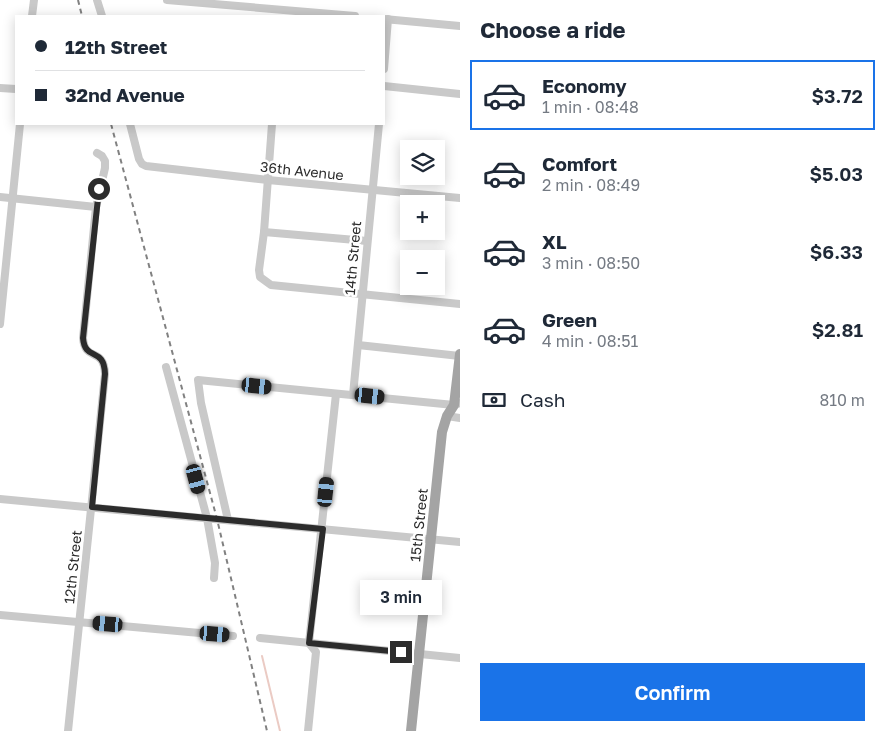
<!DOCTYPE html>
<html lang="en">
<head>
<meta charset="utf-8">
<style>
  body { margin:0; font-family:"Golos Text",sans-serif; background:#f2f2f3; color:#1f2937; height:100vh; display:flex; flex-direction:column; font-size:19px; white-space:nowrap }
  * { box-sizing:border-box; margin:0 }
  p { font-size:16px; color:#747a83 }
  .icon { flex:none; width:28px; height:28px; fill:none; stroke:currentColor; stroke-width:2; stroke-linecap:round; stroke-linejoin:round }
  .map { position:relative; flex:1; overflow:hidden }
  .drawer { display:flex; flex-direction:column; background:#fff; width:425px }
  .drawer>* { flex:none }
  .banner { position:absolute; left:15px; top:15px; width:370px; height:110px; border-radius:0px; box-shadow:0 2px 12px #0003; display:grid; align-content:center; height:110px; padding:0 20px; background:#fff }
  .controls { position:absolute; left:400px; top:140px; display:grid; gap:10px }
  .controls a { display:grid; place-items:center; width:45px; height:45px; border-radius:0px; background:#fff; box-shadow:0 2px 12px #0003; font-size:25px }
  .end { position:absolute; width:22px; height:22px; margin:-11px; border:6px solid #2c2c2c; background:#fff; box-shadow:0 0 0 2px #fff }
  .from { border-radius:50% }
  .bubble { position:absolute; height:35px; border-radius:0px; background:#fff; box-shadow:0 2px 12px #0003; font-size:16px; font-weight:600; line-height:35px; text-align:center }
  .car { position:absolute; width:15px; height:30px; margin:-15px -8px; border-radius:6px; box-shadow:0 0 4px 1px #0007; background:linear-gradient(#222 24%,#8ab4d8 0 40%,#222 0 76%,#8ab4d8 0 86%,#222 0) }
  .banner b { display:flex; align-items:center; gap:18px; height:48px; font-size:19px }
  .banner b+b { border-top:1px solid #e0e1e3 }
  .banner i { width:12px; height:12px; background:#1f2937 }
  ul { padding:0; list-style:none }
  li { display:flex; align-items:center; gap:15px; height:70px; margin:0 10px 8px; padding:0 10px; border:2px solid transparent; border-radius:0px }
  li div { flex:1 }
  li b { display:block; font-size:19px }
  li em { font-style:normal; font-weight:600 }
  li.active { border-color:#1a73e8 }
  li>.icon { width:45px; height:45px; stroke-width:1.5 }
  h2 { padding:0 20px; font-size:22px; line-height:60px }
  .pay { display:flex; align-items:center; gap:12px; height:55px; padding:0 20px; font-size:19px }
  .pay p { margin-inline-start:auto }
  .button { display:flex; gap:10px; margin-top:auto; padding:10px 20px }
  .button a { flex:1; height:58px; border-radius:0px; background:#1a73e8; color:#fff; font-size:20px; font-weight:600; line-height:58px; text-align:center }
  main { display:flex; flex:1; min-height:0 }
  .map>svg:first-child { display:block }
</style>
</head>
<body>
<main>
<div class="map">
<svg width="460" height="731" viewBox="0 0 460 731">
  <rect width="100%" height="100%" fill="#fff"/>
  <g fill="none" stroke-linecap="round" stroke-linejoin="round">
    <path stroke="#ebcbc4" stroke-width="2" d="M262 656 280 731"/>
    <g stroke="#c9c9c9" stroke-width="8">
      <path d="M97 0 102 16"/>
      <path d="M167 0 355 16"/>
      <path d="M32 16 34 0"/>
      <path d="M384 19 460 26"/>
      <path d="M384 69 388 19"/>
      <path d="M384 86 460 94"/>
      <path d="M0 88 16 89"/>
      <path d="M130 124 139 159 142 164 146 166 268 180 460 198"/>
      <path d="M272 124 264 232 259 270 260 277 271 285 460 304"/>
      <path d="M0 197 96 207"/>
      <path d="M264 232 367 241"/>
      <path d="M0 324 20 124"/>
      <path d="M358 345 460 356"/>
      <path d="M166 367 207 518 215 563 214 578"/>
      <path d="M353 395 379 124"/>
      <path d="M447 416 460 418"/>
      <path d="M0 499 460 542"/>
      <path d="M228 520 201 403 198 380 454 405 460 403"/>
      <path d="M0 615 233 636"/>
      <path d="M260 638 460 658"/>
      <path d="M68 731 105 374C104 346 85 363 83 338L96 207 105 168V161L102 156 97 153"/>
      <path d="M308 731 316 652 309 643 336 394"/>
    </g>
    <path stroke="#a4a4a4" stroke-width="10" d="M411 731 442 432 447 416 454 405 460 354"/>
    <g stroke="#818181" stroke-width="2" stroke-dasharray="5 4" stroke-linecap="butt">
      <path d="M78 0 82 16"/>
      <path d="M111 124 217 519 267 731"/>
    </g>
  </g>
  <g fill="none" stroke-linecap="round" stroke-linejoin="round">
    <path stroke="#2c2c2c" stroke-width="6" d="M99 189 83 338C85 362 104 346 105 374L92 507 323 529 309 643 401 652"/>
  </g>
  <g text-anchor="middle" stroke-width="5" stroke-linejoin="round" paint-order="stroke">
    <g font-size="14" fill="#2c2c2c" stroke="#fff">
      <text transform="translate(302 171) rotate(6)" y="5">36th Avenue</text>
      <text transform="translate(353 258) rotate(-85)" y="5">14th Street</text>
      <text transform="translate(419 525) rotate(-84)" y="5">15th Street</text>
      <text transform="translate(73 567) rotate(-84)" y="5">12th Street</text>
    </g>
  </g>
</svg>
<div class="controls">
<a><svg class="icon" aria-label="layers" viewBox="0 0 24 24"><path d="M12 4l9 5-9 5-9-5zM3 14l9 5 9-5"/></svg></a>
<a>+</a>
<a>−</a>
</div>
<i class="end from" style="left:99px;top:189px"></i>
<i class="end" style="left:401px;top:652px"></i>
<div class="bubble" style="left:360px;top:580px;width:82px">3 min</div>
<i class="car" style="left:257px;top:386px;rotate:96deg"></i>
<i class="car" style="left:370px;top:396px;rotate:96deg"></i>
<i class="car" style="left:196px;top:479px;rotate:165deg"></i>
<i class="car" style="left:326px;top:492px;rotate:6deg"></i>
<i class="car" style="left:108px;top:624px;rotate:275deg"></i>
<i class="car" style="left:215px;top:634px;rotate:95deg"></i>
<div class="banner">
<b><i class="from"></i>12th Street</b>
<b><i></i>32nd Avenue</b>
</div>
</div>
<section class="drawer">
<h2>Choose a ride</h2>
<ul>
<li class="active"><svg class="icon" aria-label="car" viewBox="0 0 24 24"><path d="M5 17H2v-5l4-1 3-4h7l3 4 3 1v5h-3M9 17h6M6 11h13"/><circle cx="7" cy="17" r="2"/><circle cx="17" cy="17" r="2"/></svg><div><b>Economy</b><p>1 min · 08:48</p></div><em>$3.72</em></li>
<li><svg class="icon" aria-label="car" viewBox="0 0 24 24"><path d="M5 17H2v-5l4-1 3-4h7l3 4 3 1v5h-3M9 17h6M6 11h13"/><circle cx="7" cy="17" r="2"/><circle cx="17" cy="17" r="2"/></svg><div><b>Comfort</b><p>2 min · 08:49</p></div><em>$5.03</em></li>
<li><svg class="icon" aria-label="car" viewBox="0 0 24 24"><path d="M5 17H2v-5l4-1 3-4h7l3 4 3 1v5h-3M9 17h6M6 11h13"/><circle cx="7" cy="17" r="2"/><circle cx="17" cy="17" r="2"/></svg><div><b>XL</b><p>3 min · 08:50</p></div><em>$6.33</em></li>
<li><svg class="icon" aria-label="car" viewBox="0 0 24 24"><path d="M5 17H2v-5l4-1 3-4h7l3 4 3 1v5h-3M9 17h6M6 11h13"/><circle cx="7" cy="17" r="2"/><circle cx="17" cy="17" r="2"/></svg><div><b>Green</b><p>4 min · 08:51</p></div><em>$2.81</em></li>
</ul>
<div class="pay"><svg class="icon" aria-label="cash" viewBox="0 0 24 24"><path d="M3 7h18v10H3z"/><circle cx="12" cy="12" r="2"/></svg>Cash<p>810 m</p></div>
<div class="button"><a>Confirm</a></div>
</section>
</main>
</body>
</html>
